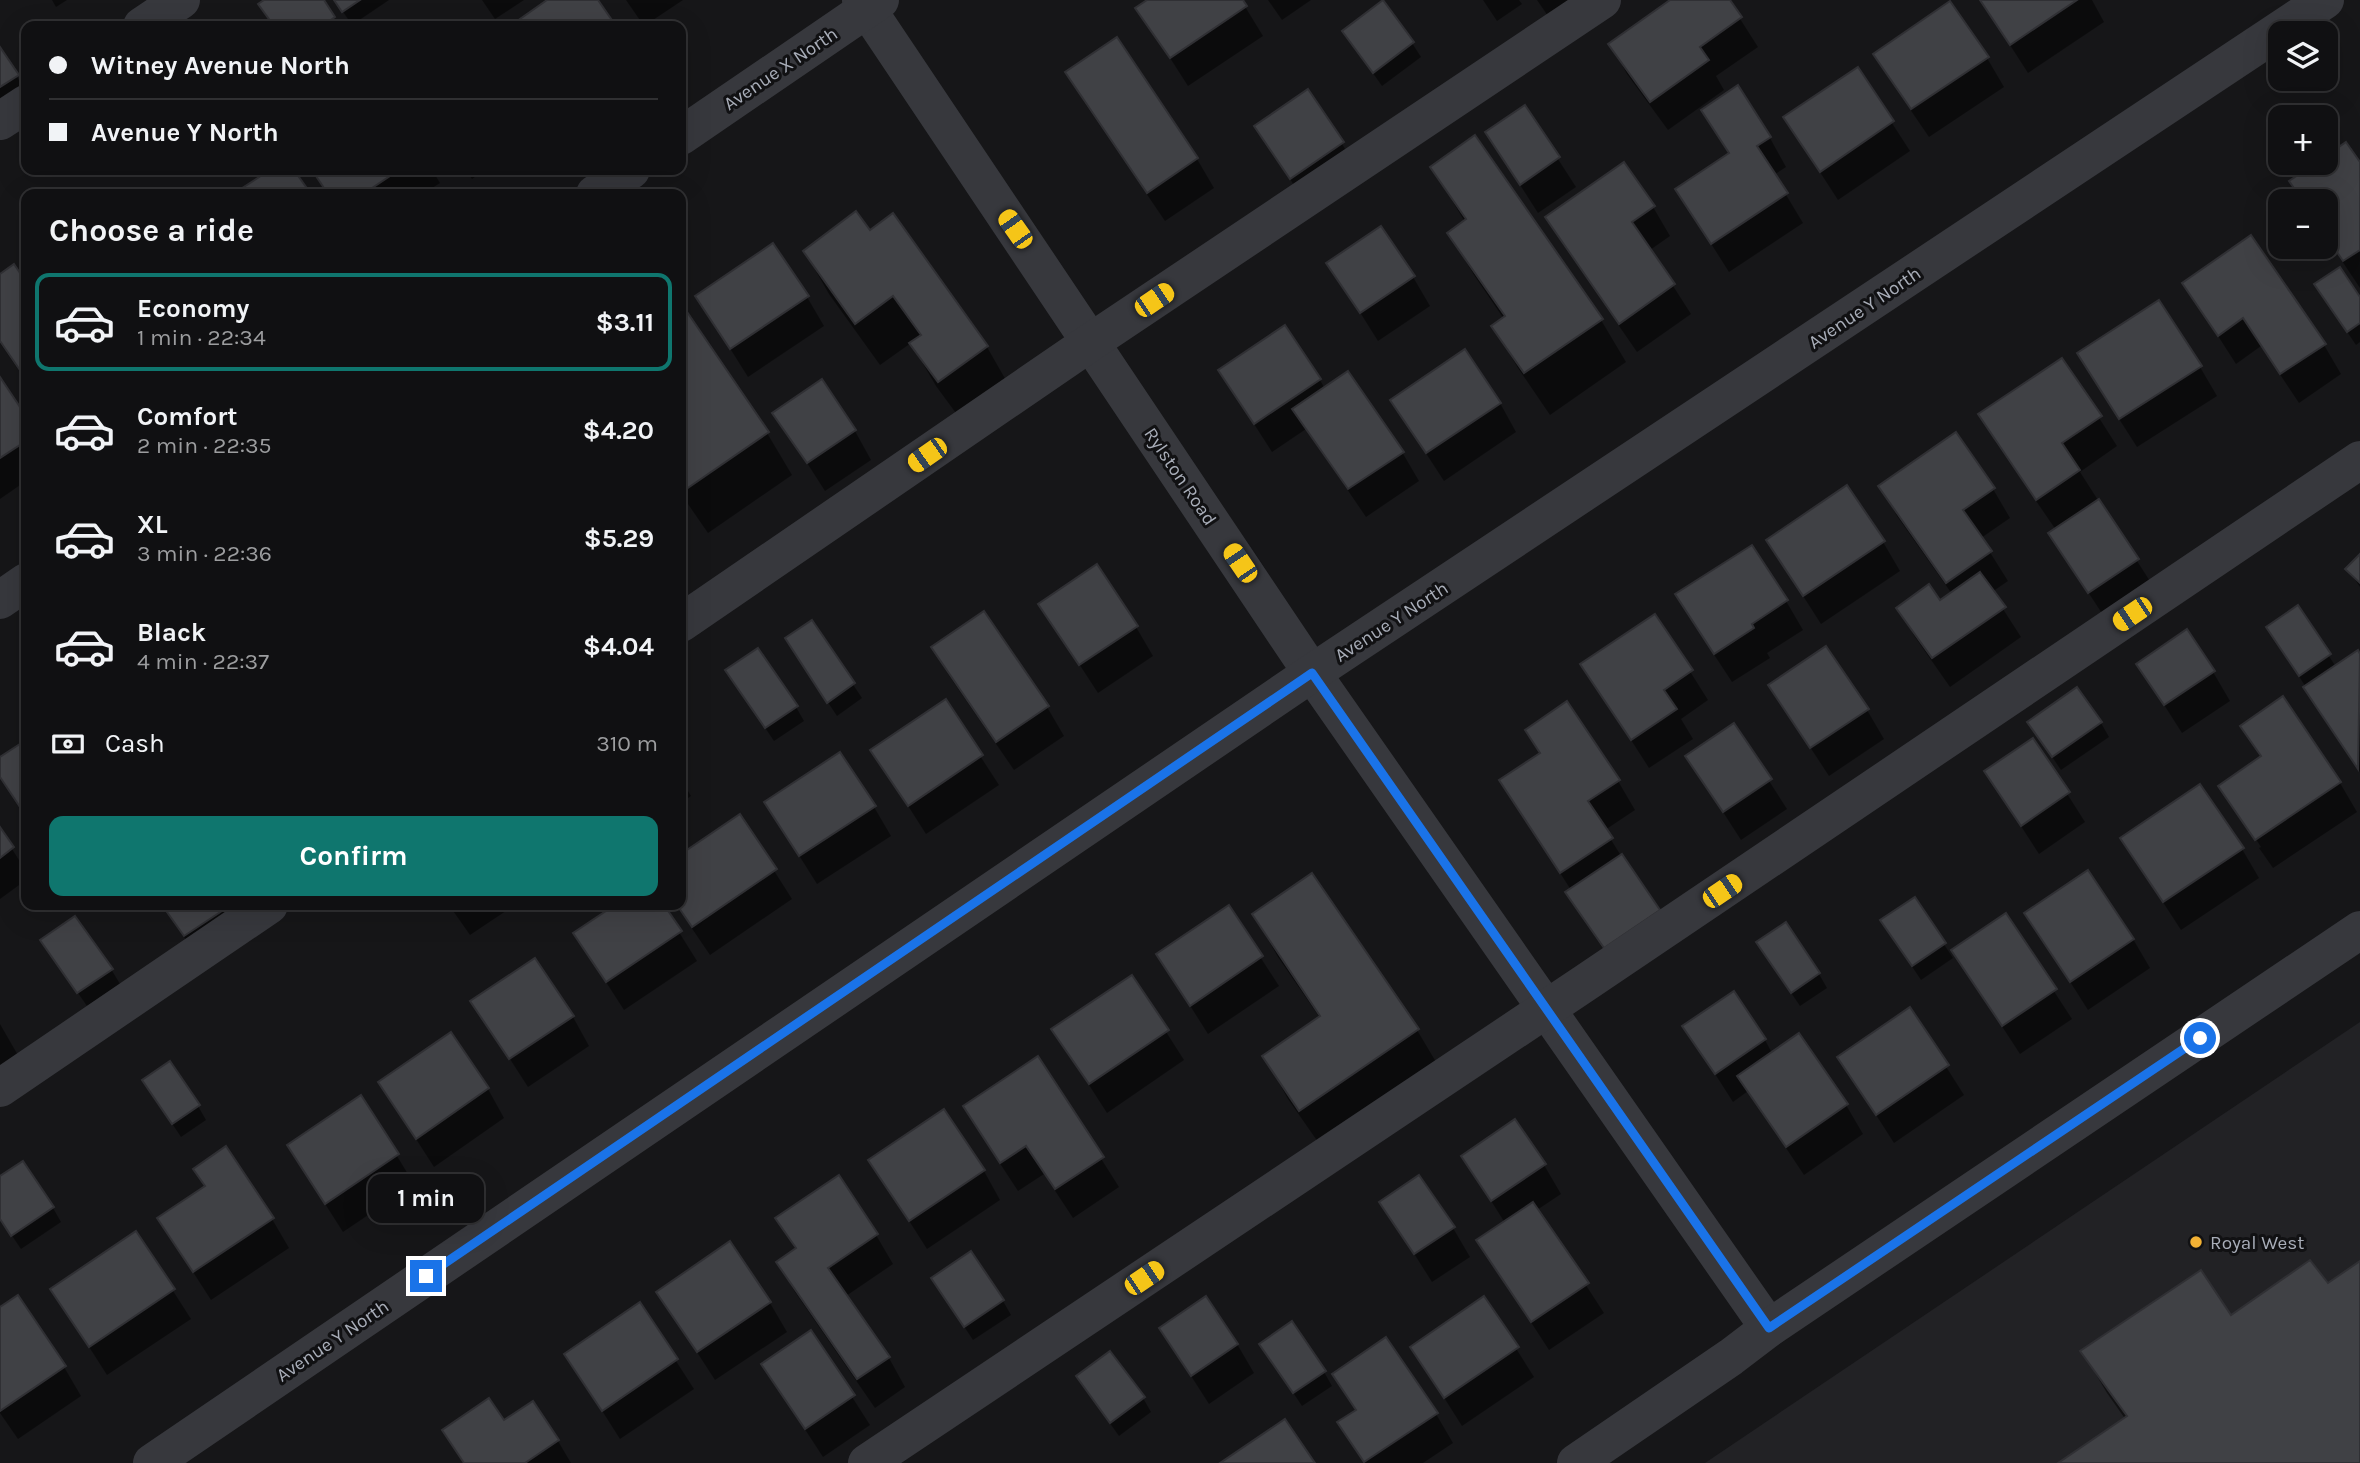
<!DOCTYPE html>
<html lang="en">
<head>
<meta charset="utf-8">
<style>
  body { margin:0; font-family:Karla,sans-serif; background:#19191b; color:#f1f3f6; height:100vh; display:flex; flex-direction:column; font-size:26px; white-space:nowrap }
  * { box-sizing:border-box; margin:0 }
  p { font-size:23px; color:#9c9d9f }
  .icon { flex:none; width:38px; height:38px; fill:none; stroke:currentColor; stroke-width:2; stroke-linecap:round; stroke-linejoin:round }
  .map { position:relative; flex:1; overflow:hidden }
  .panel { position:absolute; left:21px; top:189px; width:665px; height:721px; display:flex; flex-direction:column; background:#101012; border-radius:14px; box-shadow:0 7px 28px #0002,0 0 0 2px #303032 }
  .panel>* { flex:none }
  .guide { position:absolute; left:21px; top:21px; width:665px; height:154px; border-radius:14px; box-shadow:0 7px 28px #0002,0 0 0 2px #303032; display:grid; align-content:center; height:154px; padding:0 28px; background:#101012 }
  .tools { position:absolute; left:2268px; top:21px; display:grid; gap:14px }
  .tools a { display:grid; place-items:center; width:70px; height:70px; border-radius:14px; background:#101012; box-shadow:0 7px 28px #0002,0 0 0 2px #303032; font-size:35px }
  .end { position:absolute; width:32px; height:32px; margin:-16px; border:9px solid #1a73e8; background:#fff; box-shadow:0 0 0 4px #fff }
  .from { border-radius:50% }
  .bubble { position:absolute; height:49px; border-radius:14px; background:#101012; box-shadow:0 7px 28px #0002,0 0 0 2px #303032; font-size:23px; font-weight:700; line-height:49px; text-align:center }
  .car { position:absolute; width:21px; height:42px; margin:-21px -10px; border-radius:9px; box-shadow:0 0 5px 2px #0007; background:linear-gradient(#f5c518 24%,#345 0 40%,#f5c518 0 76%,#345 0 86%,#f5c518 0) }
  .guide b { display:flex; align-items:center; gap:24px; height:66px; font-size:26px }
  .guide b+b { border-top:2px solid #303032 }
  .guide i { width:18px; height:18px; background:#f1f3f6 }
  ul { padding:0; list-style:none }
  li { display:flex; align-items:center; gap:21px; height:98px; margin:0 14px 10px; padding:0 14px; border:4px solid transparent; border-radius:14px }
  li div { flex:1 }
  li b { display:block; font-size:26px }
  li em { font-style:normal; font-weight:700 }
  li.selected { border-color:#0f766e }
  li>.icon { width:63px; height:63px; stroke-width:1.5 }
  h2 { padding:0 28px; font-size:32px; line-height:84px }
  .pay { display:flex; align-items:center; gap:18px; height:77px; padding:0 28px; font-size:26px }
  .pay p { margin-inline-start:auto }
  .action { display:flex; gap:14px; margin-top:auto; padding:14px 28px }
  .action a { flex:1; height:80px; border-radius:14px; background:#0f766e; color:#fff; font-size:28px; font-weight:700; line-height:80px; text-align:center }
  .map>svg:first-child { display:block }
</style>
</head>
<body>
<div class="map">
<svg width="2360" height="1463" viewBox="0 0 2360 1463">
  <rect width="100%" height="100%" fill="#161618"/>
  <path fill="#222225" d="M2360 1022V1463H1705Z"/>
  <g fill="#0007">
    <path d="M52 0H67L56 7Z"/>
    <path d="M267 0H322L338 26H273L261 4Z"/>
    <path d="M335 0H389L352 25Z"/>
    <path d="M482 0H524L495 19Z"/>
    <path d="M550 0H596L614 26H513Z"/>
    <path d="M626 0H683L644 26Z"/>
    <path d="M1150 0H1241L1263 36 1188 86 1138 8Z"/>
    <path d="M1268 0H1311L1282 20Z"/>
    <path d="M1483 0H1519L1522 4 1497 21Z"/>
    <path d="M1537 0H1600L1557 29Z"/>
    <path d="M1673 0H1728L1758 47 1716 76 1724 90 1668 130 1627 74 1611 45Z"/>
    <path d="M1981 0H2092L2104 22 2028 73Z"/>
    <path d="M1344 32 1412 43 1421 57 1382 86Z"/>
    <path d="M1116 40 1197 159 1214 188 1165 221 1084 102 1068 73Z"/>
    <path d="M0 50 26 91 0 128Z"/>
    <path d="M1875 54 1987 58 2004 87 1929 137 1892 83Z"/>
    <path d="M1857 69 1910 151 1838 200 1785 118Z"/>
    <path d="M1308 91 1360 172 1308 207 1256 126Z"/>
    <path d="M1525 108 1576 187 1538 213 1487 133Z"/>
    <path d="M1703 110 1770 138 1786 167 1774 175 1803 223 1729 272 1677 190 1730 155Z"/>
    <path d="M2346 145 2360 166V288L2326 237V201H2303L2291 182 2319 163H2326V158Z"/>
    <path d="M1623 164 1653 207 1670 236 1650 250 1691 314 1637 352 1564 246 1547 217Z"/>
    <path d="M1432 167 1601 320 1626 362 1550 415 1518 368 1493 326 1504 319 1474 275 1449 233 1465 222Z"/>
    <path d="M170 170H183L174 176Z"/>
    <path d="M312 170H432L440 183 423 194H327Z"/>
    <path d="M466 170H485L472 179Z"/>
    <path d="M893 216 987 347 1011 389 964 424 936 386 911 343 880 365 829 294 805 252 869 233Z"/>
    <path d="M1329 263 1413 277 1430 306 1378 341Z"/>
    <path d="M14 267 26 285V381L0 343V276Z"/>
    <path d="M2184 283 2324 345 2341 374 2299 403 2261 346 2236 364Z"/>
    <path d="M697 296 807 297 824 326 748 377Z"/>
    <path d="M2325 299 2360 300V342L2356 345Z"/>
    <path d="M681 306 767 433 792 475 708 533 681 494Z"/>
    <path d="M2062 360 2117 446 2080 472 2155 589 2107 621 2050 534 2056 530 1997 444 1981 415Z"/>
    <path d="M2200 367 2217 396 2137 447 2096 383Z"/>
    <path d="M1220 371 1320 380 1325 389 1402 452 1419 481 1366 517 1306 429 1272 452Z"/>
    <path d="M0 380 26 419V481L0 499Z"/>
    <path d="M1392 401 1500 403 1516 432 1444 481Z"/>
    <path d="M775 413 855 431 871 460 825 491Z"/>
    <path d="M1881 487 1993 489 2010 518 1981 538 2008 581 1992 592 2021 637 1950 687 1915 637 1898 608 1940 602 1952 594 1897 516Z"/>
    <path d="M1768 541 1883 542 1900 571 1821 624Z"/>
    <path d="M2360 557V587L2348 569Z"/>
    <path d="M1786 601 1803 630 1767 653 1770 658 1732 682 1694 624Z"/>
    <path d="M1040 604 1136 627 1153 656 1098 693Z"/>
    <path d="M2298 608 2336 667 2357 653 2360 657V772L2277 642Z"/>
    <path d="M983 614 1047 707 1064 736 1014 770 950 677 933 648Z"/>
    <path d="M1655 616 1708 700 1681 719 1693 739 1649 768 1583 665Z"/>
    <path d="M812 623 862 698 837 716 795 653Z"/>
    <path d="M2138 664 2213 672 2230 701 2182 733Z"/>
    <path d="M736 685 796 707 804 721 774 741Z"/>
    <path d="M1770 686 1867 710 1884 739 1829 776Z"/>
    <path d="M2283 699 2340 783 2357 812 2273 868 2259 848 2261 847 2239 813H2236L2220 786 2261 757 2243 726Z"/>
    <path d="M945 702 999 785 926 834 873 751Z"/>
    <path d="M2029 723H2101L2109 737 2061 770Z"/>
    <path d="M1733 725 1787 809 1741 840 1687 756Z"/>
    <path d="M1527 731 1618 781 1635 810 1605 830 1623 859 1622 976 1584 921 1567 892 1571 890 1501 781 1541 754Z"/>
    <path d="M2033 740 2085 822 2039 854 1986 772Z"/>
    <path d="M26 742V817L0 775V759Z"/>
    <path d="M681 779 691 796 681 803Z"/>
    <path d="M766 803 874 807 891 836 817 884Z"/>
    <path d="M740 817 792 899 710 955 676 905H681V856Z"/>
    <path d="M0 830 26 871V880L0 899Z"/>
    <path d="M2122 839 2242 849 2259 878 2181 930Z"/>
    <path d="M1914 899 1953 958 1921 980 1891 935Z"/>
    <path d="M163 905H235L251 932 202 964Z"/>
    <path d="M449 905H515L470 935Z"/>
    <path d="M619 905H662L697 961 624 1010 575 934Z"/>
    <path d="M1228 907 1279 986 1208 1034 1158 955Z"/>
    <path d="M2027 914 2133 939 2150 968 2088 1010Z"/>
    <path d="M1254 915 1417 1030 1442 1072 1325 1152 1288 1099 1264 1056 1320 1018 1278 957Z"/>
    <path d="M2005 916 2072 1019 2020 1054 1953 951Z"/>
    <path d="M42 941 111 969 120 984 87 1006Z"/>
    <path d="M1767 957 1819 974 1827 988 1800 1006Z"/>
    <path d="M1131 977 1184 1060 1107 1113 1053 1029Z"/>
    <path d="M473 1002 573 1017 589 1046 528 1087Z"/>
    <path d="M1910 1010 1964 1095 1894 1143 1839 1057Z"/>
    <path d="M0 1024 19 1057 0 1069Z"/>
    <path d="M1685 1027 1765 1040 1772 1053 1846 1105 1863 1134 1804 1175 1748 1091 1733 1102Z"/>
    <path d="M1038 1059 1119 1187 1073 1218 1044 1174 1018 1191 982 1136Z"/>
    <path d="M380 1083 488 1089 504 1118 434 1167Z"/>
    <path d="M153 1095 198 1106 206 1120 181 1137Z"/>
    <path d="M361 1097 414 1184 343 1232 306 1174Z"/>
    <path d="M1463 1156 1544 1165 1561 1194 1537 1210 1604 1313 1549 1350 1478 1241 1505 1223Z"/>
    <path d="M871 1161 984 1171 1000 1200 927 1249Z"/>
    <path d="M195 1169 272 1219 289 1248 211 1300 159 1219 206 1188Z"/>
    <path d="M0 1179 53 1208 61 1222 21 1249 0 1218Z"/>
    <path d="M1382 1203 1453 1228 1470 1257 1432 1282Z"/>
    <path d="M778 1219 876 1235 893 1264 846 1296 889 1358 905 1387 875 1408 795 1292 778 1263 796 1250Z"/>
    <path d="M136 1233 191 1319 107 1375 52 1289Z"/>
    <path d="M2360 1263V1463H2061L2126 1420 2107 1393 2082 1351 2230 1318 2328 1285Z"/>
    <path d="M658 1292 770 1303 787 1332 715 1380Z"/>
    <path d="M942 1293 1003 1301 1011 1315 973 1340Z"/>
    <path d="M1484 1298 1534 1377 1462 1426 1412 1347Z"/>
    <path d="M640 1305 694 1389 620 1439 566 1354Z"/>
    <path d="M0 1309 64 1367 81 1396 18 1439 0 1413Z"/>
    <path d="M1161 1329 1237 1344 1254 1373 1209 1404Z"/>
    <path d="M811 1333 870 1425 823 1457 763 1365Z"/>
    <path d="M1270 1358 1324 1372 1332 1386 1302 1406Z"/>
    <path d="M1334 1374 1436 1414 1453 1443 1423 1463H1364L1340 1423 1356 1411Z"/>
    <path d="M1087 1391 1143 1398 1151 1412 1119 1436Z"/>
    <path d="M504 1423 558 1441 571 1463H463L444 1430Z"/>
  </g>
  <g fill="#404145" stroke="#303034" stroke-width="2">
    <path d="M264 0H324L335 17 322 26H274L258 4Z"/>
    <path d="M334 0H360L342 12Z"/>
    <path d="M547 0H598L616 26H510Z"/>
    <path d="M1147 0H1243L1247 6 1170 58 1135 8Z"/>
    <path d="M1383 0 1414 42 1373 73 1342 31Z"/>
    <path d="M1670 0H1730L1742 17 1700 47 1709 60 1650 102 1608 44Z"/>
    <path d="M1980 0H2077L2010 45Z"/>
    <path d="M1950 1 1989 57 1911 109 1873 54Z"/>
    <path d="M1117 37 1198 158 1147 193 1065 72Z"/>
    <path d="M0 47 19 75 0 87Z"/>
    <path d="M1858 67 1894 121 1820 172 1783 117Z"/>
    <path d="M1738 85 1771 137 1757 146 1788 193 1711 244 1675 189 1729 153 1701 110Z"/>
    <path d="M1308 89 1344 142 1290 179 1254 126Z"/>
    <path d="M1525 105 1560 157 1520 185 1485 132Z"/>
    <path d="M1475 135 1603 319 1524 373 1491 326 1505 316 1447 233 1466 219 1430 167Z"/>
    <path d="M2346 142 2360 162V250L2343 261 2326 236V201H2303L2289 181 2316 163H2326V156Z"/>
    <path d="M1624 162 1655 206 1632 222 1675 284 1619 324 1545 217Z"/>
    <path d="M270 170H294L311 194H233Z"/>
    <path d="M312 170H399L363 194H328Z"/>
    <path d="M856 211 870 230 893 213 988 346 938 382 909 343 921 335 893 296 855 324 803 251Z"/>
    <path d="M1381 226 1415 276 1360 313 1326 263Z"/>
    <path d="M2251 235 2326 344 2280 374 2243 318 2218 336 2182 283Z"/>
    <path d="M773 243 809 296 730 349 695 296Z"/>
    <path d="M14 264 26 282V379L0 341V274Z"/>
    <path d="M2340 267 2360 297V323L2347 332 2314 284Z"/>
    <path d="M2159 300 2202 366 2119 419 2077 353Z"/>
    <path d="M681 303 769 432 682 492 681 491Z"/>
    <path d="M1285 325 1321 379 1254 424 1218 370Z"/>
    <path d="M1465 349 1501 403 1426 453 1390 400Z"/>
    <path d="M2062 358 2102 416 2062 443 2080 470 2036 500 1978 414Z"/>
    <path d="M1348 371 1404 452 1348 489 1292 409Z"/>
    <path d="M0 377 26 416V441L0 458Z"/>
    <path d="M822 379 856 430 807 463 772 413Z"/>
    <path d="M1956 432 1995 488 1963 510 1992 551 1946 583 1878 486Z"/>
    <path d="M1847 485 1885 541 1803 596 1766 540Z"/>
    <path d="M2099 499 2139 559 2088 593 2048 533Z"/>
    <path d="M1752 545 1788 600 1752 624 1754 628 1714 654 1675 594Z"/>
    <path d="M2360 554V583L2345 569Z"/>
    <path d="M1097 564 1138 626 1079 665 1038 604Z"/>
    <path d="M1980 572 2006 607 1932 658 1896 608 1929 584 1940 600Z"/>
    <path d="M2298 605 2331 654 2299 676 2266 627Z"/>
    <path d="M984 611 1049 706 996 742 931 647Z"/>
    <path d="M1655 614 1693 670 1664 690 1677 709 1631 740 1580 664Z"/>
    <path d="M812 620 855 683 827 703 785 638Z"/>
    <path d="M2187 629 2215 671 2164 705 2136 664Z"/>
    <path d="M1826 646 1869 709 1810 748 1768 685Z"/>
    <path d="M758 648 798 706 765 728 725 670Z"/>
    <path d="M2358 650 2360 654 2358 769 2303 687Z"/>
    <path d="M2077 687 2102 722 2052 757 2027 722Z"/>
    <path d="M2283 696 2341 782 2255 840 2218 786 2261 756 2240 726Z"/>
    <path d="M946 699 983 755 908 806 870 750Z"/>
    <path d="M1567 701 1620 780 1588 801 1613 838 1560 873 1499 780 1540 753 1525 730Z"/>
    <path d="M1734 723 1772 779 1723 812 1685 756Z"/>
    <path d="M2033 738 2070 792 2021 826 1984 771Z"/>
    <path d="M26 740V816L0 777V757Z"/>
    <path d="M840 752 876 806 799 856 764 802Z"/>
    <path d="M2200 784 2244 848 2163 902 2120 838Z"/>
    <path d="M740 814 777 869 692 927 677 905H681V854Z"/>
    <path d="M0 827 14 847 0 858Z"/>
    <path d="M1622 854 1660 910 1604 948 1565 892Z"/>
    <path d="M2088 870 2134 939 2070 982 2024 913Z"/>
    <path d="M1312 873 1419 1029 1299 1111 1262 1056 1320 1016 1252 914Z"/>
    <path d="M1915 897 1946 943 1912 966 1880 920Z"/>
    <path d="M162 905H231L184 936Z"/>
    <path d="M615 905H664L682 931 606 982 573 933Z"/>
    <path d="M1229 905 1263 956 1190 1006 1156 954Z"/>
    <path d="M2006 913 2057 989 2002 1026 1951 950Z"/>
    <path d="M75 916 113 969 77 993 40 940Z"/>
    <path d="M1786 922 1820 973 1791 993 1756 942Z"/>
    <path d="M535 958 574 1016 509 1059 470 1001Z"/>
    <path d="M1132 975 1169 1030 1089 1084 1051 1029Z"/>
    <path d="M1734 991 1766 1039 1715 1074 1682 1026Z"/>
    <path d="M1910 1007 1949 1065 1876 1115 1837 1057Z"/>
    <path d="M451 1032 489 1088 416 1139 378 1082Z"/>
    <path d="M1799 1033 1848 1104 1786 1147 1737 1076Z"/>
    <path d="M1038 1056 1104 1157 1055 1189 1026 1146 1000 1163 963 1106Z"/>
    <path d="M170 1061 200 1105 172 1124 142 1080Z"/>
    <path d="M361 1095 399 1154 325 1204 287 1145Z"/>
    <path d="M944 1109 985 1170 909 1221 868 1160Z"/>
    <path d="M1515 1119 1546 1164 1491 1201 1461 1156Z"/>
    <path d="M226 1146 274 1218 193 1272 157 1218 205 1186 193 1169Z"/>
    <path d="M23 1161 54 1207 11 1236 0 1219V1176Z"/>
    <path d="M839 1175 878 1234 828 1268 890 1357 857 1379 776 1262 796 1248 775 1218Z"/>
    <path d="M1419 1175 1455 1227 1414 1254 1379 1202Z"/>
    <path d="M1533 1202 1589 1283 1531 1322 1476 1240Z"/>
    <path d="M136 1231 175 1289 89 1347 50 1289Z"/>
    <path d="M730 1241 771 1302 697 1352 656 1292Z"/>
    <path d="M971 1251 1004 1300 964 1327 931 1278Z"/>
    <path d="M2310 1260 2328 1283 2360 1261V1463H2058L2127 1416 2080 1351 2201 1270 2231 1315Z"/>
    <path d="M18 1295 66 1366 0 1411V1307Z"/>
    <path d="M1206 1296 1238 1344 1191 1376 1159 1328Z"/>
    <path d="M1484 1296 1519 1347 1444 1398 1410 1347Z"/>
    <path d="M640 1302 678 1359 602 1411 564 1354Z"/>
    <path d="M1292 1321 1326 1371 1293 1393 1259 1344Z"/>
    <path d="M811 1330 855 1395 805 1429 761 1364Z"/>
    <path d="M1386 1337 1438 1413 1364 1462 1337 1422 1356 1410 1332 1374Z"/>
    <path d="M1110 1351 1145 1397 1110 1423 1076 1376Z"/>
    <path d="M489 1398 504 1420 533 1401 559 1440 525 1463H464L442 1430Z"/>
    <path d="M1285 1419 1315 1463H1220Z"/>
  </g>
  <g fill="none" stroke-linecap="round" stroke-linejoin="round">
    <g stroke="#37383d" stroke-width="38">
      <path d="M861 0 1312 673 1769 1328"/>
      <path d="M142 26 181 0"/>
      <path d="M0 121 26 104"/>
      <path d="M681 136 880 0"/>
      <path d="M595 194 631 170"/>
      <path d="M0 600 26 582"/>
      <path d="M681 623 1091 342 1602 0"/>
      <path d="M0 1088 269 905"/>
      <path d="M152 1463 1312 673 2325 0"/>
      <path d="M867 1463 1585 983 2360 460"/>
      <path d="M1576 1463 1731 1357 1769 1328 2360 930"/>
    </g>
  </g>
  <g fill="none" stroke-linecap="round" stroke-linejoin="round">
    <path stroke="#1a73e8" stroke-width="9" d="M426 1276 1312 673 1769 1328 2200 1038"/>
  </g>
  <circle fill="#f2b134" stroke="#111113" stroke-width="2.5" cx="2196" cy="1242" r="7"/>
  <g text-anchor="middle" stroke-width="6" stroke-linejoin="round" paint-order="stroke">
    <g font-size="19" fill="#a8adb8" stroke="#111113">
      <text transform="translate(780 68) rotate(-34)" y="7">Avenue X North</text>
      <text transform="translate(1864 307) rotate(-34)" y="7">Avenue Y North</text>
      <text transform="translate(1181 476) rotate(56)" y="7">Rylston Road</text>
      <text transform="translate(1391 621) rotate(-33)" y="7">Avenue Y North</text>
      <text transform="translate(332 1340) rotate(-34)" y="7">Avenue Y North</text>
    </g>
    <g font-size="19" fill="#a8adb8" stroke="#111113" text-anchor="start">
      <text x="2210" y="1249">Royal West</text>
    </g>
  </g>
</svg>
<div class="tools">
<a><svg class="icon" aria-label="layers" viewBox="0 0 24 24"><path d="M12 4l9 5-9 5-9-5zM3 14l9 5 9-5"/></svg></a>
<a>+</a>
<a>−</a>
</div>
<i class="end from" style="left:2200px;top:1038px"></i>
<i class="end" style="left:426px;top:1276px"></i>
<div class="bubble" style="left:368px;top:1174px;width:116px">1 min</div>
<i class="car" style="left:1015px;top:229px;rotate:325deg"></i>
<i class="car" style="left:1154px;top:300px;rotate:56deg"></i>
<i class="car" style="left:927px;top:455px;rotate:235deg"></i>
<i class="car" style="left:1240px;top:563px;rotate:326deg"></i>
<i class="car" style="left:2132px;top:614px;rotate:236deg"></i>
<i class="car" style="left:1722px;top:891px;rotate:56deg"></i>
<i class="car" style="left:1144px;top:1278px;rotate:56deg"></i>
<div class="guide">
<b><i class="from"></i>Witney Avenue North</b>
<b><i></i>Avenue Y North</b>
</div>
<section class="panel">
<h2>Choose a ride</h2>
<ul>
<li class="selected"><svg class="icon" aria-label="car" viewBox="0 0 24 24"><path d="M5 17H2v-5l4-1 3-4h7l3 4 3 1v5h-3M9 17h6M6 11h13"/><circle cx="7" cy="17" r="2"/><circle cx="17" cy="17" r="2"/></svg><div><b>Economy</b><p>1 min · 22:34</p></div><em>$3.11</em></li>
<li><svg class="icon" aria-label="car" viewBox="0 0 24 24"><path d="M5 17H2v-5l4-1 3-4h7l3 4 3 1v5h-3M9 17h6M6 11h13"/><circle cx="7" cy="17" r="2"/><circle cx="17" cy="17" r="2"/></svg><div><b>Comfort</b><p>2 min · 22:35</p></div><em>$4.20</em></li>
<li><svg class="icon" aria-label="car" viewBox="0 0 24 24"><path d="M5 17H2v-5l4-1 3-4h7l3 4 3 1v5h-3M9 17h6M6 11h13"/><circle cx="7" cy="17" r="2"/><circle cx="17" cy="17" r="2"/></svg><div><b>XL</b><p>3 min · 22:36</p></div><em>$5.29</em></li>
<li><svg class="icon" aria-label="car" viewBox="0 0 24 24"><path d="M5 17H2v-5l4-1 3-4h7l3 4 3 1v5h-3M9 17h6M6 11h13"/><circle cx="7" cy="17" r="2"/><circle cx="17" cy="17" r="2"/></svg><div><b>Black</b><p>4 min · 22:37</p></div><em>$4.04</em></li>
</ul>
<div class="pay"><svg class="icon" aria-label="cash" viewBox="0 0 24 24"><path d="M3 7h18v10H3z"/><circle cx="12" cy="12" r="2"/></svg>Cash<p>310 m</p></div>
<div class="action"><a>Confirm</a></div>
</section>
</div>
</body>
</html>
